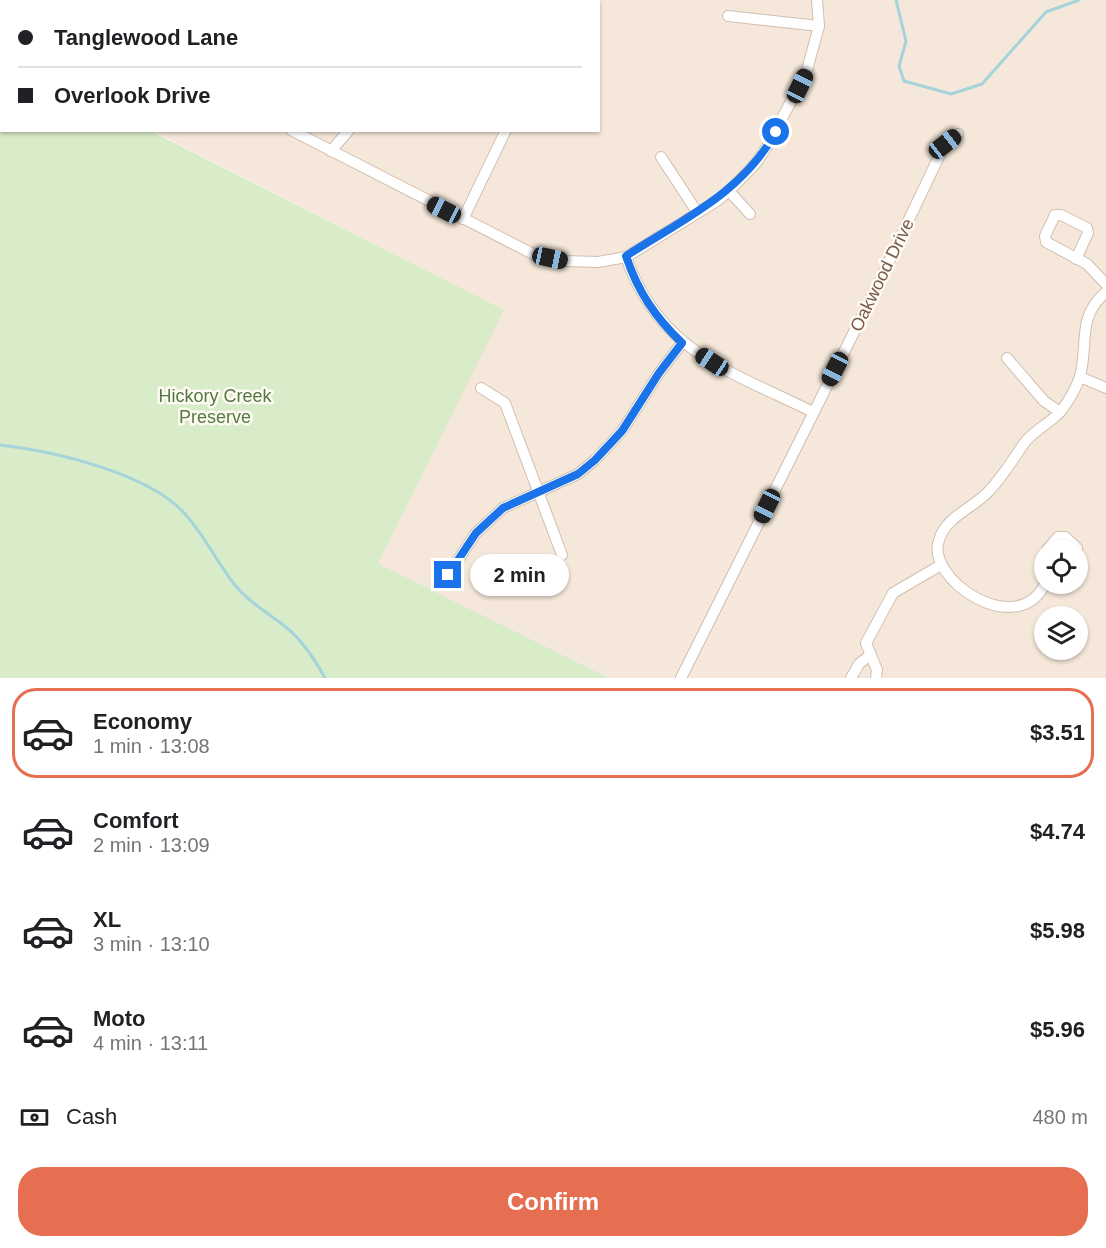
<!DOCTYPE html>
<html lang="en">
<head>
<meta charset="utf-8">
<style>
  body { margin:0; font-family:Arial,sans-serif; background:#f6f6f6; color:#202124; height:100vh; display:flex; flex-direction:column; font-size:22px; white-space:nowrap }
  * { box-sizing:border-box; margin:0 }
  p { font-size:20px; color:#757577 }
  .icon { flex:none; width:33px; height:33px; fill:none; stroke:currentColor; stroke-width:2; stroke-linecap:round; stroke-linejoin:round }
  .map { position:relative; height:678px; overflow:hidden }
  .panel { display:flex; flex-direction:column; background:#fff; flex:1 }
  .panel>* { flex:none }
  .banner { position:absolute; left:0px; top:0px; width:600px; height:132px; box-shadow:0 2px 4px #0004; display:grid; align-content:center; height:132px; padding:0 18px; background:#fff }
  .fabs { position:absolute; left:1034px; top:540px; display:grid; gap:12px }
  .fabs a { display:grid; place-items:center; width:54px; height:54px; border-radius:50%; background:#fff; box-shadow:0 2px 4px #0004; font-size:30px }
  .end { position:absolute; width:27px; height:27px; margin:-14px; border:8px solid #1a73e8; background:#fff; box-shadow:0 0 0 3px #fff }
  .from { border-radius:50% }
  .bubble { position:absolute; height:42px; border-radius:21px; background:#fff; box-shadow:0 2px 4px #0004; font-size:20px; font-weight:700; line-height:42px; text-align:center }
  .car { position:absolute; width:18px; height:36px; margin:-18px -9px; border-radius:8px; box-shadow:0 0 4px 2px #0007; background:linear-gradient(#222 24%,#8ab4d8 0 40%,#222 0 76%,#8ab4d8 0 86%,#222 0) }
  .banner b { display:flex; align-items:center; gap:21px; height:57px; font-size:22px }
  .banner b+b { border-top:2px solid #e0e0e0 }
  .banner i { width:15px; height:15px; background:#202124 }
  ul { padding:10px 0 0; list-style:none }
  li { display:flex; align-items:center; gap:18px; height:90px; margin:0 12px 9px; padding:0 6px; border:3px solid transparent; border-radius:24px }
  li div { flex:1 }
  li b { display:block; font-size:22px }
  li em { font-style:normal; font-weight:700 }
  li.active { border-color:#e76f51 }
  li>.icon { width:54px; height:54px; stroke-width:1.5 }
  .pay { display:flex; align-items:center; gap:15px; height:66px; padding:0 18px; font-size:22px }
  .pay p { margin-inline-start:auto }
  .primary-button { display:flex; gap:12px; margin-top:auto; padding:12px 18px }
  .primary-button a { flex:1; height:69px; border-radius:24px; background:#e76f51; color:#fff; font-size:24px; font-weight:700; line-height:69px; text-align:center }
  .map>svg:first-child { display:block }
</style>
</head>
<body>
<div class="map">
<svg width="1106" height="678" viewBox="0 0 1106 678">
  <rect width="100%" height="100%" fill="#fdf6ec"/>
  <path fill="#f5e8da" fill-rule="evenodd" d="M178 0H1106V678H609L378 563 503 310 151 130H598V2ZM1044 550H1077V584H1044ZM1044 616H1077V650H1044Z"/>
  <path fill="#d8ecc9" d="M0 12 2 130 151 131 504 310 378 563 609 678H0Z"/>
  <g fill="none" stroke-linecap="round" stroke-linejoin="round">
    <g stroke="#a5d3da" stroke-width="3">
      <path d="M896 0 906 41 899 66 904 81 951 94 982 84 1046 12 1079 0"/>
      <path d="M0 445C53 451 149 473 185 514 204 535 217 562 234 584 249 603 269 613 287 628 303 641 315 660 325 678"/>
    </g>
    <defs>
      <g id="minor">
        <path d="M247 2V0"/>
        <path d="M407 2V0"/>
        <path d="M569 2 570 0"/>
        <path d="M728 16 819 26"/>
        <path d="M291 130 535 255 564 261 598 262 626 257 717 201 729 191 756 163 770 142 807 70 819 26 817 0"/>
        <path d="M331 151 349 130"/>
        <path d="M661 157 697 212"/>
        <path d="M729 191 750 214"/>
        <path d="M463 219 506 130"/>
        <path d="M626 257C659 352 730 371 813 412"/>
        <path d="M1076 259 1088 233 1087 228 1061 215H1055L1045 236 1046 242 1087 264 1106 284"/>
        <path d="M1007 358 1044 401 1060 412"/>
        <path d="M1080 377 1106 388"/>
        <path d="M481 388 505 403 562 555"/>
        <path d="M1047 550 1058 537H1065L1077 548V563"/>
        <path d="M1044 555 1040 567 1044 572"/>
        <path d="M448 575 476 533 503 508 578 474 595 460 622 431 659 373 682 343"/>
        <path d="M1045 584C1017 641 925 579 939 540 946 517 971 509 987 493 1004 476 1012 460 1025 442 1035 430 1050 423 1060 412 1067 404 1077 387 1080 376 1089 343 1076 318 1106 292"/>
        <path d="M681 678 881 278 945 144 958 134"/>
        <path d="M851 678 859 664 870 655"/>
        <path d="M876 678 877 670 866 643 893 593 941 565"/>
      </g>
    </defs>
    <use href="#minor" stroke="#d1beb0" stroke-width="12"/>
    <use href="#minor" stroke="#fff" stroke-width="10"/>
  </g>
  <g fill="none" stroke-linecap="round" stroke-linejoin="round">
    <path stroke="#1a73e8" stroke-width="8" d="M448 575 476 533 503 508 578 474 595 460 622 431 659 373 682 343C655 317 638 292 626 256 683 219 741 194 776 132"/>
  </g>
  <g text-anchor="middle" stroke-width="5" stroke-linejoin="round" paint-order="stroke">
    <g font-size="18" fill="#7a5c4d" stroke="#fffaf3">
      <text transform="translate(882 275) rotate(-64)" y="6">Oakwood Drive</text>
    </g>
    <g font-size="18" fill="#537a41" stroke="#fffaf3">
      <text x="215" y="402">Hickory Creek<tspan x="215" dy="21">Preserve</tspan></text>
    </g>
  </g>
</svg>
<div class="fabs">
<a><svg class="icon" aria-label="locate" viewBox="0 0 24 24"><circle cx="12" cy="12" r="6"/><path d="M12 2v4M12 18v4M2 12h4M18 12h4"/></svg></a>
<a><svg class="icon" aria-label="layers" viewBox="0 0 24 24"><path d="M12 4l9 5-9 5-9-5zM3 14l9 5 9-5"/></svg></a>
</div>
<i class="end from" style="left:776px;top:132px"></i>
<i class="end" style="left:448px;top:575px"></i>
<div class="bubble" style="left:470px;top:554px;width:99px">2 min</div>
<i class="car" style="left:800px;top:86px;rotate:26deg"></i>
<i class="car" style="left:945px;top:144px;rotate:52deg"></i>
<i class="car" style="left:444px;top:210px;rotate:297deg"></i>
<i class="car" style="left:550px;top:258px;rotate:102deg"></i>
<i class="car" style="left:712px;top:362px;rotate:303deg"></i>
<i class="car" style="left:835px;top:369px;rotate:207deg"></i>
<i class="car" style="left:767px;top:506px;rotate:206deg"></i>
<div class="banner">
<b><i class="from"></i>Tanglewood Lane</b>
<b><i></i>Overlook Drive</b>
</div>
</div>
<section class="panel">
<ul>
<li class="active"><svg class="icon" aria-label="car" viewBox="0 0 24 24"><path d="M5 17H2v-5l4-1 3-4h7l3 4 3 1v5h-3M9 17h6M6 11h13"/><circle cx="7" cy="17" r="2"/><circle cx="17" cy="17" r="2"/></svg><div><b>Economy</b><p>1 min · 13:08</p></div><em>$3.51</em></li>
<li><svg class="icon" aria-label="car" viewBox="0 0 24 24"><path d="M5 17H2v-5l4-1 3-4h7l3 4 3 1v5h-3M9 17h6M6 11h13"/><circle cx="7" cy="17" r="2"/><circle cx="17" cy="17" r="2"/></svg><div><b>Comfort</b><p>2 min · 13:09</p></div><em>$4.74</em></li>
<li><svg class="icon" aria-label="car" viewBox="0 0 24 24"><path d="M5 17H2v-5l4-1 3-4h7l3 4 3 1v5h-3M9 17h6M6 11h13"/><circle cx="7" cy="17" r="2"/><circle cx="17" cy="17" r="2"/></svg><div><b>XL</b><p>3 min · 13:10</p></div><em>$5.98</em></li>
<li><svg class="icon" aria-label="car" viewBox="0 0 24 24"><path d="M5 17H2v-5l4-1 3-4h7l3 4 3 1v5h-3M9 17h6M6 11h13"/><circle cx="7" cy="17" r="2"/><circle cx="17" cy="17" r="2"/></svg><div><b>Moto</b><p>4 min · 13:11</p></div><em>$5.96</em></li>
</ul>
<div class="pay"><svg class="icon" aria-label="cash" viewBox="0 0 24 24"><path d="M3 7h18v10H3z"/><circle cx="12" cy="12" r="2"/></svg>Cash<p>480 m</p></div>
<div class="primary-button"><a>Confirm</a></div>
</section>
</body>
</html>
